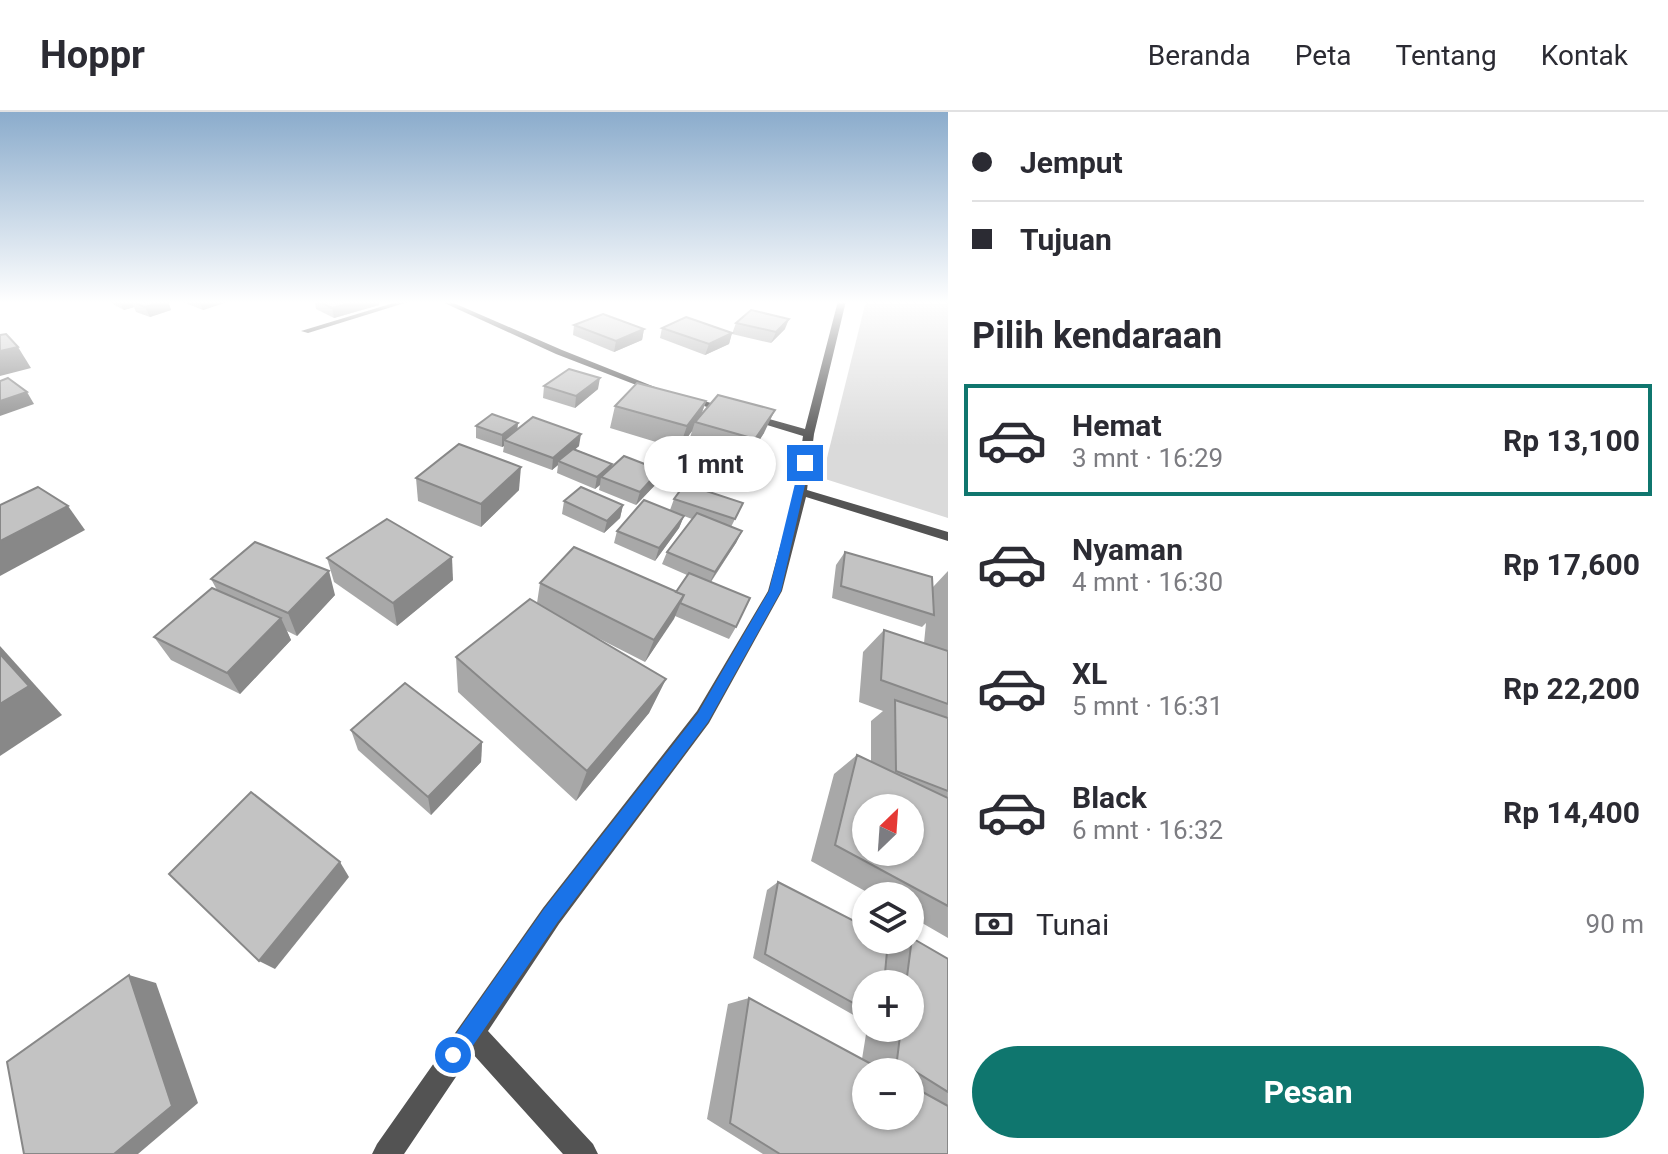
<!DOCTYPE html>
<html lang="id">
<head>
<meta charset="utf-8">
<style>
  body { margin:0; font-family:Roboto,sans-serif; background:#f2f2f3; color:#2b2b33; height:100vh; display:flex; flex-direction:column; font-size:30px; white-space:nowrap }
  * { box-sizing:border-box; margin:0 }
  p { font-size:26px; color:#7c7c81 }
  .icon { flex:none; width:44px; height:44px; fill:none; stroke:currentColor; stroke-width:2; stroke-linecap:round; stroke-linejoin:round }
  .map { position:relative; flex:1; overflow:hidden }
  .panel { display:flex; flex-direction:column; background:#fff; width:720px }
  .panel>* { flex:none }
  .top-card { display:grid; align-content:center; height:176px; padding:0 24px; background:#fff }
  .needle { width:52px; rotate:25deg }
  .tools { position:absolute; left:852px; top:682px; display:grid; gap:16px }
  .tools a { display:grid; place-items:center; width:72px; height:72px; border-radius:50%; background:#fff; box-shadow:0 2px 6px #0004; font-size:40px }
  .end { position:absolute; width:36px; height:36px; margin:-18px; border:10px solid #1a73e8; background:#fff; box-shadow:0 0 0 4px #fff }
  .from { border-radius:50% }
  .bubble { position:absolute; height:56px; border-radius:28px; background:#fff; box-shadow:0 2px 6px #0004; font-size:26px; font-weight:700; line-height:56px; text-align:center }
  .top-card b { display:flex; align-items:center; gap:28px; height:76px; font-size:30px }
  .top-card b+b { border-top:2px solid #e1e1e2 }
  .top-card i { width:20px; height:20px; background:#2b2b33 }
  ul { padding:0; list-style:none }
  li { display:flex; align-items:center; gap:24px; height:112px; margin:0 16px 12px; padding:0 8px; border:4px solid transparent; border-radius:0px }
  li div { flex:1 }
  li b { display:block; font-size:30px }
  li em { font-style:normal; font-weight:700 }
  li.on { border-color:#0f766e }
  li>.icon { width:72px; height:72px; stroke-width:1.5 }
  h2 { padding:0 24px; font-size:36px; line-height:96px }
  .pay { display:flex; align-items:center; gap:20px; height:88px; padding:0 24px; font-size:30px }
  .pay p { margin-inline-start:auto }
  .button { display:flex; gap:16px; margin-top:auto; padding:16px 24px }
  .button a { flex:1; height:92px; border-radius:48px; background:#0f766e; color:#fff; font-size:32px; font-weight:700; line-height:92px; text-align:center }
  header { display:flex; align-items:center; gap:48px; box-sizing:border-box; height:112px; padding:0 40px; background:#fff; border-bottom:2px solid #e1e1e2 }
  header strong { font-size:38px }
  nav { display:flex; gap:44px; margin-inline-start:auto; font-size:28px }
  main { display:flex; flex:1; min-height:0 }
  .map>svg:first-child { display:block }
</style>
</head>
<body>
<header>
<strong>Hoppr</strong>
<nav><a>Beranda</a><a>Peta</a><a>Tentang</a><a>Kontak</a></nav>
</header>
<main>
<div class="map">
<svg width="948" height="1042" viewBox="0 0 948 1042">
  <rect width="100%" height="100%" fill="#fff"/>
  <path fill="#dadada" d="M866 189H948V406L822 366Z"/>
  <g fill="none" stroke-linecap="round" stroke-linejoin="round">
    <g fill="#535353" fill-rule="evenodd">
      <path d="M400 189H411L308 221 301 219Z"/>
      <path d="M440 189H449L562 238 665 279 657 281 556 242Z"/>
      <path d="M838 189H846L814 322 807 378 948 420V429L806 385 782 479 709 611 559 812 488 919 593 1032 598 1042H563L472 941 404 1042H372L377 1032 543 796 697 599 768 479 795 380 803 324 681 287 686 284 805 317Z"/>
    </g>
  </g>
  <g fill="#a8a8a8" fill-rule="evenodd">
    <path d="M112 189H168L171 198 150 205 136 200 134 195 124 198 113 192Z"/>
    <path d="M182 189H230L203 198 183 190Z"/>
    <path d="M315 189H379V193L334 206 316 197Z"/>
    <path d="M736 211 785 217 771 231 732 222Z"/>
    <path d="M574 213 644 217 642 228 614 240 573 223Z"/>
    <path d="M662 216 732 221 729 232 705 243 660 226Z"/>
    <path d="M544 274 598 277 575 296 543 286Z"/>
    <path d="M706 289 701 304 764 321 745 350 688 332 692 319 679 337 610 316 615 294Z"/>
    <path d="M476 314 518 317 579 334 575 337 612 352 611 356 660 358 657 371 636 393 599 378 600 373 595 377 557 361 558 353 552 358 503 340 504 334 502 335 476 326Z"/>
    <path d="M416 366 519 378 481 415 418 389Z"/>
    <path d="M674 387 743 391 731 415 742 419 736 431 711 470 736 515 729 527 675 504 645 550 586 520 666 567 649 601 576 689 458 580 456 545 537 491 540 471 676 480 687 463 662 452 667 440 692 407 684 404 679 416 655 449 614 431 617 419 670 398Z"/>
    <path d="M564 389 623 393 620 406 604 421 562 402Z"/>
    <path d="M845 440 933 475 948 459V826L910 804V784H874L811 749 834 662 857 643 871 649V609L883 599 859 590 863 540 884 518 924 531 926 511 922 515 832 486 836 453Z"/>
    <path d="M327 446 453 468 397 514 334 470Z"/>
    <path d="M211 467 335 483 297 524 287 519 291 528 240 582 171 548 154 525 217 478Z"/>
    <path d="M351 618 482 630 481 650 431 703 358 638Z"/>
    <path d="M778 770 887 834 912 826 948 847V1042H763L707 1007 728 892 749 886 862 947 867 916H910V872H866V908L864 909 753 846 767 778ZM866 960H910V1004Z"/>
  </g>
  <g fill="#888">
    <path d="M119 189H151L132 190 134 195 124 198Z"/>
    <path d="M165 189H168L171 198 150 205 145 195Z"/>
    <path d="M199 189H230L203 198Z"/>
    <path d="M358 189H379V193L334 206 332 196Z"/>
    <path d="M789 207 785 217 771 231 776 220Z"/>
    <path d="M644 217 642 228 614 240 616 229Z"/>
    <path d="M732 221 729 232 705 243 709 232Z"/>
    <path d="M18 235 31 256 0 264V239Z"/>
    <path d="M600 266 598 277 575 296 576 284Z"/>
    <path d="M27 280 34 292 0 304V289Z"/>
    <path d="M706 289 698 311 695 310 692 319 679 337 687 314Z"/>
    <path d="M775 298 764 321 745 350 755 327Z"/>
    <path d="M518 311 517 323 504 328V334L502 335V323Z"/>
    <path d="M581 322 579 334 561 350 558 349V353L552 358 553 346Z"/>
    <path d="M612 352 609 364 601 365 600 373 595 377 597 365Z"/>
    <path d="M521 355 519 378 481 415V392Z"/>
    <path d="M660 358 657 371 636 393 640 380Z"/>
    <path d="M623 393 620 406 604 421 607 409Z"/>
    <path d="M68 394 85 418 0 464V429Z"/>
    <path d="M684 404 679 416 655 449 659 436Z"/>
    <path d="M742 419 736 431 709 472 715 460Z"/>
    <path d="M452 445 453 468 397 514 393 491Z"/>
    <path d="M329 459 335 483 297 524 288 501Z"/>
    <path d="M684 483 674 507 645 550 654 528Z"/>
    <path d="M281 506 291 528 240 582 227 561Z"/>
    <path d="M0 534 62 603 0 644Z"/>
    <path d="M666 567 649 601 576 689 587 659Z"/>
    <path d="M482 630 481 650 431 703 428 685Z"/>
    <path d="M340 750 349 765 275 857 259 849Z"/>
    <path d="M129 863 156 871 198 991 138 1042H114Z"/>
  </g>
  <g fill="#c3c3c3" stroke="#888" stroke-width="2" fill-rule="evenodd">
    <path d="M136 189H165L145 195 132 190Z"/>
    <path d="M318 189H358L332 196Z"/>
    <path d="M751 198 789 207 776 220 736 211Z"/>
    <path d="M603 202 644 217 616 229 574 213Z"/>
    <path d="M686 205 732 221 709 232 662 216Z"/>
    <path d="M6 222 18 235 0 239V223Z"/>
    <path d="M569 257 600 266 576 284 544 274Z"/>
    <path d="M8 266 27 280 0 289V269Z"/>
    <path d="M637 271 706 289 687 314 615 294Z"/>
    <path d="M718 283 775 298 755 327 695 310Z"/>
    <path d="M492 302 518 311 502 323 476 314Z"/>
    <path d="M533 305 581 322 553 346 504 328Z"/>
    <path d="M459 332 521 355 481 392 416 366Z"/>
    <path d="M573 337 612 352 597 365 558 349Z"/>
    <path d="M624 344 660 358 640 380 601 365Z"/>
    <path d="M685 372 743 391 735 407 674 387Z"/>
    <path d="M38 375 68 394 0 429V393Z"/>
    <path d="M581 375 623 393 607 409 564 389Z"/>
    <path d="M644 388 684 404 659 436 617 419Z"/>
    <path d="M697 401 742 419 715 460 667 440Z"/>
    <path d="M387 407 452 445 393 491 327 446Z"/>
    <path d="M255 430 329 459 288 501 211 467Z"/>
    <path d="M574 435 684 483 654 528 540 471Z"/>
    <path d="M845 440 932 465 934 503 841 474Z"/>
    <path d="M689 461 750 486 736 515 680 491 684 483 676 480Z"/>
    <path d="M212 476 281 506 227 561 154 525Z"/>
    <path d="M530 487 666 567 587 659 456 545Z"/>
    <path d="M884 518 948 539V592L881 568Z"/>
    <path d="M0 542 29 574 0 592Z"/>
    <path d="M405 571 482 630 428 685 351 618Z"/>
    <path d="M895 588 948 606V679L896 659Z"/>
    <path d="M857 643 948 686V794L835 733ZM866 696H910V740H866Z"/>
    <path d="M251 680 340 750 259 849 169 762Z"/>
    <path d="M778 770 866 815V828H888L884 872H866V898L765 842Z"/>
    <path d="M912 826 948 847V980L897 948 901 916H910V872H906Z"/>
    <path d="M129 863 172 994 114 1042H24L7 950Z"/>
    <path d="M749 886 886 960H866V1004H910V973L948 994V1042H780L730 1011Z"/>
  </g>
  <linearGradient id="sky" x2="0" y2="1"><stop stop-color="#8baccc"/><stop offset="0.57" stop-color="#fff"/><stop offset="1" stop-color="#fff" stop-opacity="0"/></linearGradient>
  <rect width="948" height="334" fill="url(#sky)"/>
  <path fill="#1a73e8" d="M805 348 810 351 781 479 708 610 557 811 461 951 453 954 446 951 442 943 446 936 544 797 698 601 769 479 800 351Z"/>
</svg>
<div class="tools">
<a><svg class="needle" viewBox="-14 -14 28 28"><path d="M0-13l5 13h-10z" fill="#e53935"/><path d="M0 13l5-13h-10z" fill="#7c7c81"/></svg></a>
<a><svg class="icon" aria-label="layers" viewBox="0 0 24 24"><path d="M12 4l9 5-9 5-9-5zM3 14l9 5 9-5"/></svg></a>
<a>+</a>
<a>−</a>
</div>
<i class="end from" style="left:453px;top:943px"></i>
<i class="end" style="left:805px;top:351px"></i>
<div class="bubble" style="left:644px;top:324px;width:132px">1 mnt</div>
</div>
<section class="panel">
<div class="top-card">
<b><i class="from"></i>Jemput</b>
<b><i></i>Tujuan</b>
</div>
<h2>Pilih kendaraan</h2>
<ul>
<li class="on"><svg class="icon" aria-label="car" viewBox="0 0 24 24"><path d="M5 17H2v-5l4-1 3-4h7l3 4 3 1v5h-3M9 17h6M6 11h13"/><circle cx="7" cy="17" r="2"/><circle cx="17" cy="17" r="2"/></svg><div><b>Hemat</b><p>3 mnt · 16:29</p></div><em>Rp 13,100</em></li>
<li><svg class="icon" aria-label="car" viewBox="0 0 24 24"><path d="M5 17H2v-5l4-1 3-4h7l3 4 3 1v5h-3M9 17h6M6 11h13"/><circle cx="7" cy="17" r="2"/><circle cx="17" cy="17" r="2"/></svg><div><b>Nyaman</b><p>4 mnt · 16:30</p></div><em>Rp 17,600</em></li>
<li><svg class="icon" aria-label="car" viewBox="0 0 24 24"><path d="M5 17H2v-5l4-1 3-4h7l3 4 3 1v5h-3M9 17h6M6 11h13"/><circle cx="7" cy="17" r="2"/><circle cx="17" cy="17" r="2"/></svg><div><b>XL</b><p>5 mnt · 16:31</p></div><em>Rp 22,200</em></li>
<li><svg class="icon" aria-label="car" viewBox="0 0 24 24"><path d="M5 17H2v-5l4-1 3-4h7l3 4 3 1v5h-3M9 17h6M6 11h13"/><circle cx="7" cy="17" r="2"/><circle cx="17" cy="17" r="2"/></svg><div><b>Black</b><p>6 mnt · 16:32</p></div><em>Rp 14,400</em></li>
</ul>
<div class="pay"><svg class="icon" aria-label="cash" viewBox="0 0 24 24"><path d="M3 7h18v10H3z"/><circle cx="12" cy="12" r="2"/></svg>Tunai<p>90 m</p></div>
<div class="button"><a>Pesan</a></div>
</section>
</main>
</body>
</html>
